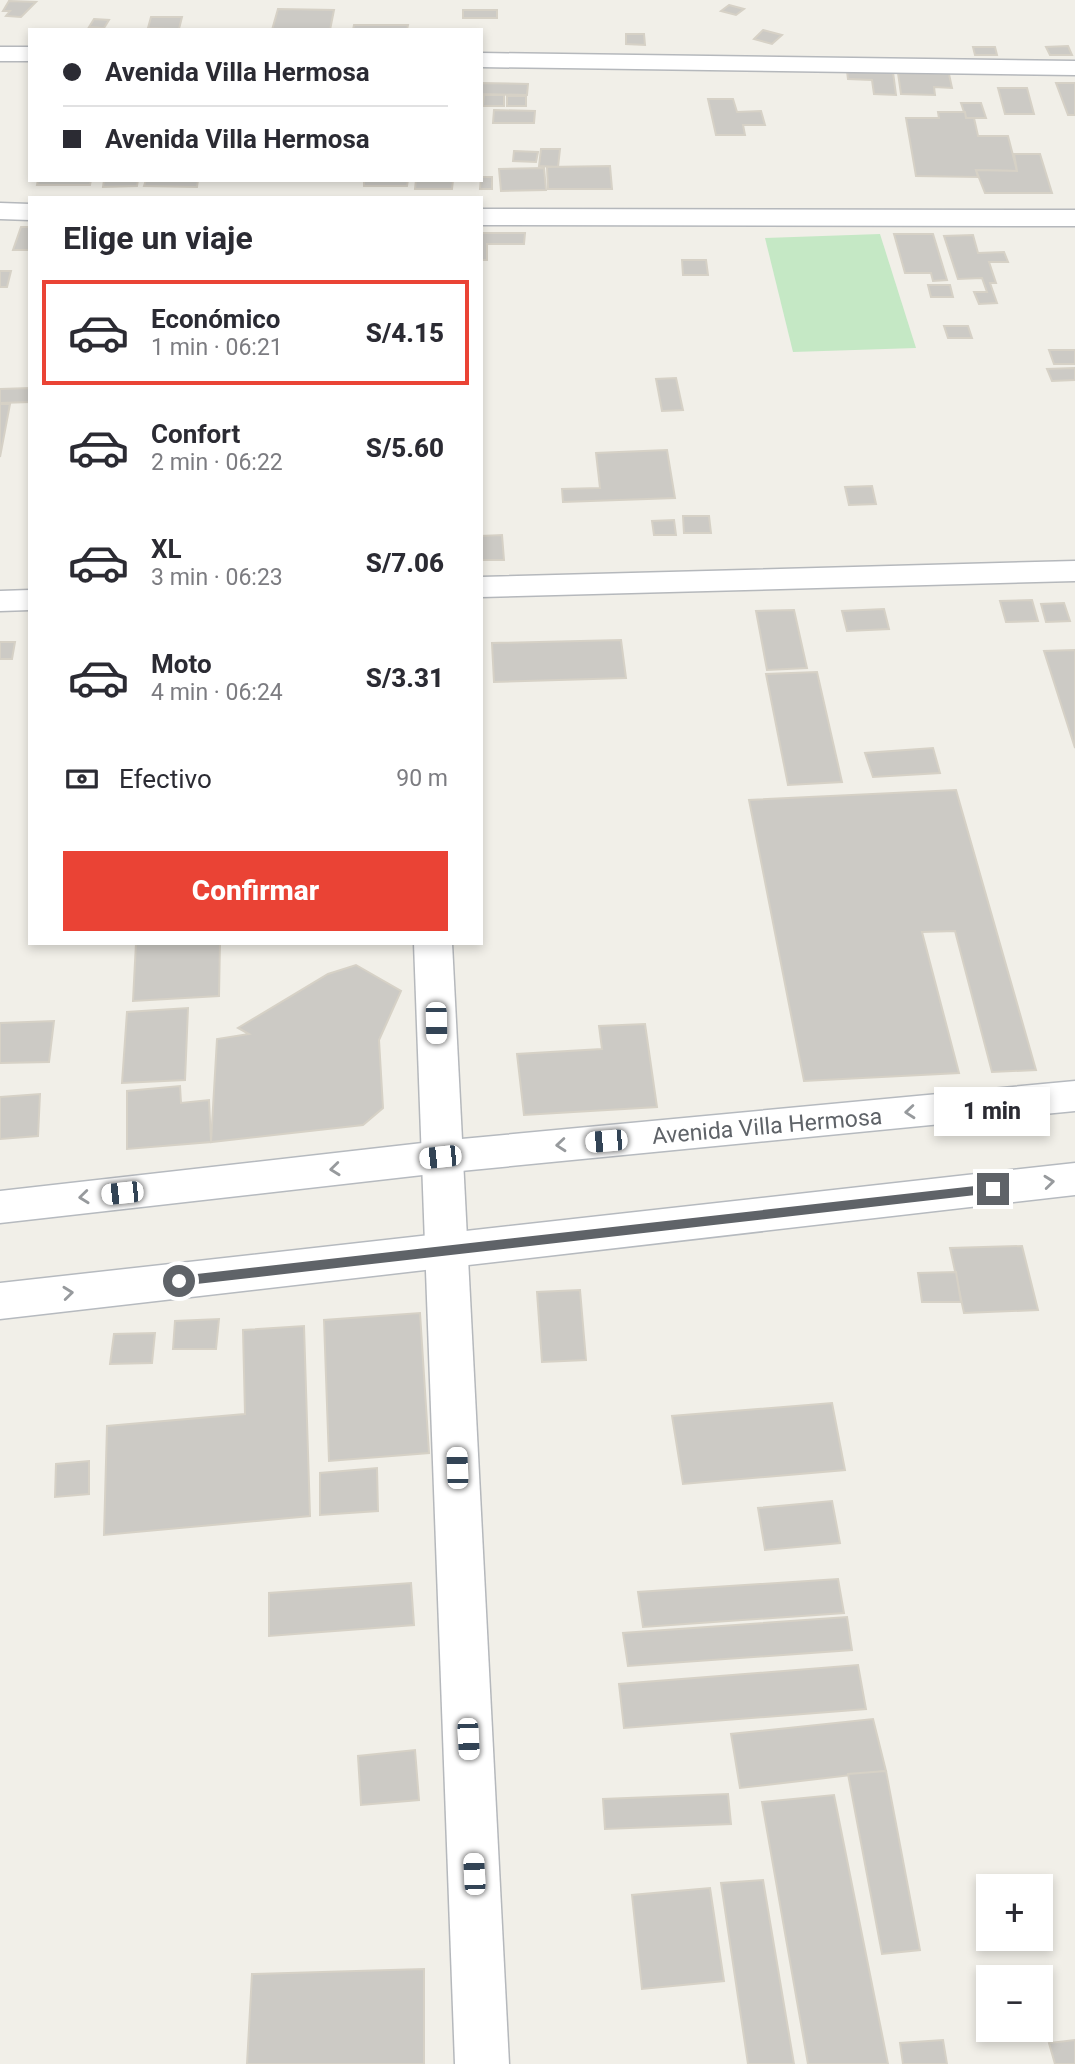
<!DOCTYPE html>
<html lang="es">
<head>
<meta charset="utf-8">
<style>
  body { margin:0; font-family:Roboto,sans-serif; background:#f2f2f3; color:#2b2b33; height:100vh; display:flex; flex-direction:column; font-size:26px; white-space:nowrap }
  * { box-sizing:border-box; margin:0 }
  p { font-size:23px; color:#7c7c81 }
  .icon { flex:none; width:38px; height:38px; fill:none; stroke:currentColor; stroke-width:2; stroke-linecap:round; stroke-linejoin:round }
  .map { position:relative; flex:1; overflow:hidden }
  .side { position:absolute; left:28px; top:196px; width:455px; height:749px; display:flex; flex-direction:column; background:#fff; border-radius:0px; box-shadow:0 4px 10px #0003 }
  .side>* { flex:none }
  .banner { position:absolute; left:28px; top:28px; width:455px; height:154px; border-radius:0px; box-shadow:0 4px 10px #0003; display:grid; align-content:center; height:154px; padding:0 35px; background:#fff }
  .tools { position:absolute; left:976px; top:1874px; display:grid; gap:14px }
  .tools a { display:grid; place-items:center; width:77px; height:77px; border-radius:0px; background:#fff; box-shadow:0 4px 10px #0003; font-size:35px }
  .end { position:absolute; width:32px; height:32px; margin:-16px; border:9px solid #5f6368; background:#fff; box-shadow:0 0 0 4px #fff }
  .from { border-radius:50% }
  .bubble { position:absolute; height:49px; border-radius:0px; background:#fff; box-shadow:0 4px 10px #0003; font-size:23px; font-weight:800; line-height:49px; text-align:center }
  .car { position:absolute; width:21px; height:42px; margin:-21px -10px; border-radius:9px; box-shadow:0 0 5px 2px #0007; background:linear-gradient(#fff 24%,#345 0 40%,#fff 0 76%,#345 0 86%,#fff 0) }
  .banner b { display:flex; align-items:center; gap:24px; height:66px; font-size:26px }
  .banner b+b { border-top:2px solid #e1e1e2 }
  .banner i { width:18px; height:18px; background:#2b2b33 }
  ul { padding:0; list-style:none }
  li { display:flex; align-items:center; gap:21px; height:105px; margin:0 14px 10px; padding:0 21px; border:4px solid transparent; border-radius:0px }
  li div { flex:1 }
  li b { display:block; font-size:26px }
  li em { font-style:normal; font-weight:800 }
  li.on { border-color:#ea4335 }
  li>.icon { width:63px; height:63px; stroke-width:1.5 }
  h2 { padding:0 35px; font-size:32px; line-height:84px }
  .pay { display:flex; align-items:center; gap:18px; height:77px; padding:0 35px; font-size:26px }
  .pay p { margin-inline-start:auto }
  .cta { display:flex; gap:14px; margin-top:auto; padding:14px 35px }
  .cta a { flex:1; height:80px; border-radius:0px; background:#ea4335; color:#fff; font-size:28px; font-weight:800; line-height:80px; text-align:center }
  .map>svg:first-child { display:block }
</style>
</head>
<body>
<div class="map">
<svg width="1075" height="2064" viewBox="0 0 1075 2064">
  <rect width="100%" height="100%" fill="#f1efe8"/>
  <path fill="#c5e8c5" d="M880 234 916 348 793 352 765 238Z"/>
  <g fill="#cccac5" stroke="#d6d1c6" stroke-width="2">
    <path d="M9 1 36 2 21 17 6 16 10 11H3Z"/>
    <path d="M729 5 744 9 736 15 721 11Z"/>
    <path d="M278 9 334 10 330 30H272Z"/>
    <rect x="463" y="10" width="34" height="8"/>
    <path d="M151 17H182L179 29 148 28Z"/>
    <path d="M94 19 109 20 104 28 89 27Z"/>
    <path d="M354 25H408L407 30H353Z"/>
    <path d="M763 30 782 35 772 44 754 39Z"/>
    <path d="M626 34H644L645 45 626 44Z"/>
    <path d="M1068 46 1072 55H1050L1046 47Z"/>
    <path d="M973 47H995L997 55H975Z"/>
    <path d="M847 71 893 72 896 95 874 94 872 80 848 79Z"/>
    <path d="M898 73 949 74 952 88 934 87 935 95 901 94Z"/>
    <path d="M481 83 528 84 527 95 481 94Z"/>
    <path d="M1056 83H1075V115H1068Z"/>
    <path d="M998 88H1027L1034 114H1005Z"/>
    <path d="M484 95H504V106H483Z"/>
    <rect x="507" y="96" width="19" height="10"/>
    <path d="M708 99H733L737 112 761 111 765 125H743L745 135H716Z"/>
    <path d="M961 103H981L986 118H966Z"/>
    <path d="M494 110 535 111 534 123H493Z"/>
    <path d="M938 112H965L966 118H974L978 136H1008L1017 171 976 170 978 177 916 176 906 118H939Z"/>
    <path d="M541 149H560L558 167 539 166Z"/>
    <path d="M514 151 538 152 536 162 513 161Z"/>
    <path d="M1014 154H1040L1052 193H985L976 170 1017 171Z"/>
    <path d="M610 166 612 189H548L547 167Z"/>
    <path d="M544 168 546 190 501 191 499 169Z"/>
    <path d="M481 177H492V189H480Z"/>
    <path d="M38 180H91L90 185H37Z"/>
    <path d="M104 180H138L137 186 103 187Z"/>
    <path d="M146 180H198L197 187 144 186Z"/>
    <path d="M364 180H408L407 186H364Z"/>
    <path d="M416 180H453L452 189H415Z"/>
    <path d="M21 227H30V250H13Z"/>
    <path d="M481 233H525L524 244H487V260H481Z"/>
    <path d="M894 234H933L947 280 933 281 931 273H905Z"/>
    <path d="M973 235 978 253 1004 252 1008 262H989L996 283H990L997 303 979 304 974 292H987L982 278 958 279 944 236Z"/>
    <path d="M682 260H706L708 275H683Z"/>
    <path d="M0 271H11L7 287H0Z"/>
    <path d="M928 285H950L953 297H931Z"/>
    <path d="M944 326H968L972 338H948Z"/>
    <path d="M1049 350H1075V364H1054Z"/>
    <path d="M1075 368V380L1052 381 1047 369Z"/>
    <path d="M676 378 683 410 662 411 656 379Z"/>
    <path d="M30 388V402L0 403V389Z"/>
    <path d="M0 404H10L0 457Z"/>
    <path d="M667 450 675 498 563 502 562 489 600 488 596 453Z"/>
    <path d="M872 486 876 504 849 505 845 487Z"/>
    <path d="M683 516H709L711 533H684Z"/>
    <path d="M674 520 676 535H654L652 521Z"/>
    <path d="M502 535 504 560H481V536Z"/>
    <path d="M1032 600 1038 621 1006 622 1000 601Z"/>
    <path d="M1064 603 1070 621 1046 622 1041 604Z"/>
    <path d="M884 609 889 629 847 631 842 611Z"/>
    <path d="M794 610 807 668 767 670 756 611Z"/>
    <path d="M621 640 626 678 494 682 492 643Z"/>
    <path d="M0 642H15L12 659H0Z"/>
    <path d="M1075 650V748L1044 651Z"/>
    <path d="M817 672 842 782 788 785 766 674Z"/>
    <path d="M933 748 940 773 873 777 865 753Z"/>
    <path d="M956 790 1036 1070 992 1072 955 931 922 932 959 1073 804 1081 749 800Z"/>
    <path d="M136 943H220L219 996 133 1001Z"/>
    <path d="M356 965 401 991 379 1040 383 1108 363 1125 211 1142 217 1039 249 1034 238 1028 328 974Z"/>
    <path d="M188 1008 185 1080 122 1083 127 1012Z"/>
    <path d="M54 1021 49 1062 0 1063V1023Z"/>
    <path d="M645 1024 657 1107 524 1115 517 1054 602 1049 599 1026Z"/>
    <path d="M180 1086 181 1103 209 1100 211 1142 127 1149V1091Z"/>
    <path d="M40 1094 38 1136 0 1139V1097Z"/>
    <path d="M1022 1246 1038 1310 964 1313 950 1248Z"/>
    <path d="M956 1272 961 1302H922L918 1273Z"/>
    <path d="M580 1290 586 1360 542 1362 537 1292Z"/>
    <path d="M420 1313 429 1453 329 1461 324 1320Z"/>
    <path d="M219 1319 216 1349H173L175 1321Z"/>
    <path d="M304 1326 310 1516 104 1535 107 1426 245 1414 243 1330Z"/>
    <path d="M155 1333 152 1363 110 1364 114 1334Z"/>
    <path d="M832 1403 845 1470 683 1484 672 1416Z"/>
    <path d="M89 1461V1494L55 1497 56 1464Z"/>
    <path d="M377 1468 378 1511 320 1515V1473Z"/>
    <path d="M832 1501 840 1543 765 1550 758 1508Z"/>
    <path d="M838 1579 844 1613 643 1627 638 1592Z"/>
    <path d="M411 1583 414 1625 269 1636V1593Z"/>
    <path d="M847 1617 852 1650 628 1666 623 1633Z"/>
    <path d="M858 1665 866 1709 624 1728 619 1684Z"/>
    <path d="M873 1719 886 1771 740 1788 731 1734Z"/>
    <path d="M415 1750 419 1800 361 1805 358 1756Z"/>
    <path d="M886 1771 920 1950 882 1954 848 1774Z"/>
    <path d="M728 1794 731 1824 605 1829 603 1799Z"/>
    <path d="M834 1795 888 2064H808L762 1802Z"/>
    <path d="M763 1880 794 2064H748L721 1883Z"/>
    <path d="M710 1888 724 1981 642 1989 632 1895Z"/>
    <path d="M424 1969V2064H247L252 1974Z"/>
    <path d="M943 2040 947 2064H903L900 2043Z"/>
    <path d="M1075 2040V2064H1055L1049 2043Z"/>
  </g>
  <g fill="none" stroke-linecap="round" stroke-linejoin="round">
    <defs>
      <g id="street">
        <rect x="0" y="47" width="30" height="14"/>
        <path d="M481 53 1075 61V75L481 67Z"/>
        <path d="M0 203 30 204V220L0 219Z"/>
        <path d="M481 209 1075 210V226L481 225Z"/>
        <path d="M1075 561V581L481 597V577Z"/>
        <path d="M30 590V610L0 611V591Z"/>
        <path d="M414 943H452L509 2064H455Z"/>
      </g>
      <g id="secondary">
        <path d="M1075 1081V1111L440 1173 0 1223V1191L440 1141Z"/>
        <path d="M1075 1163V1195L0 1319V1283Z"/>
      </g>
    </defs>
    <use href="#street" stroke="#b5b8bc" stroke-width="3"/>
    <use href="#secondary" stroke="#b6babf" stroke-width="3"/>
    <use href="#street" fill="#fff" fill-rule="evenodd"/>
    <use href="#secondary" fill="#fff" fill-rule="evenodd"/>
  </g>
  <defs><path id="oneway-chevron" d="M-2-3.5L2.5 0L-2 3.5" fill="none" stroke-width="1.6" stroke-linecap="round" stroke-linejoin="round" transform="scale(1.75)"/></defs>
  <g stroke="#979a9d">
    <use href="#oneway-chevron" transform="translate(910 1112) rotate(175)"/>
    <use href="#oneway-chevron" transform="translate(561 1145) rotate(175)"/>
    <use href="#oneway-chevron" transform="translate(335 1169) rotate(174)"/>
    <use href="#oneway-chevron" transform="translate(1049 1182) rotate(-6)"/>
    <use href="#oneway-chevron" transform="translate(84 1197) rotate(174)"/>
    <use href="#oneway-chevron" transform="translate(68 1293) rotate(-6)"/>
  </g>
  <path fill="#5f6368" d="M993 1184 999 1189 993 1193 179 1286 172 1281 179 1276Z"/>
  <g text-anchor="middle" stroke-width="7" stroke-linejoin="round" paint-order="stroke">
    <g font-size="23" fill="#5f6368" stroke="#fff">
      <text transform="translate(767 1126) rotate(-5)" y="8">Avenida Villa Hermosa</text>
    </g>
  </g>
</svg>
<div class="tools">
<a>+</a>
<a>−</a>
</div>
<i class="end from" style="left:179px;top:1281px"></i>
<i class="end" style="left:993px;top:1189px"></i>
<div class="bubble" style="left:934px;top:1087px;width:116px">1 min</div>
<i class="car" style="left:436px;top:1023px;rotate:179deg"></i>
<i class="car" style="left:606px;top:1141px;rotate:265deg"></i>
<i class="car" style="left:440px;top:1157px;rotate:264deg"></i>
<i class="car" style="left:122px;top:1193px;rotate:264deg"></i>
<i class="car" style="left:457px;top:1468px;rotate:358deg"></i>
<i class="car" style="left:468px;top:1739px;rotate:177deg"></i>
<i class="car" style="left:474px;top:1874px;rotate:357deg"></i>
<div class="banner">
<b><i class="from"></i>Avenida Villa Hermosa</b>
<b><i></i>Avenida Villa Hermosa</b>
</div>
<section class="side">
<h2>Elige un viaje</h2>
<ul>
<li class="on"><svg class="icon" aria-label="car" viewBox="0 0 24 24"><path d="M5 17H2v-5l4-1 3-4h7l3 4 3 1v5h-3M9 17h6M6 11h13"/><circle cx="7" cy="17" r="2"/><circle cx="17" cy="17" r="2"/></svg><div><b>Económico</b><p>1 min · 06:21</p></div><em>S/4.15</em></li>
<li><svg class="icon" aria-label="car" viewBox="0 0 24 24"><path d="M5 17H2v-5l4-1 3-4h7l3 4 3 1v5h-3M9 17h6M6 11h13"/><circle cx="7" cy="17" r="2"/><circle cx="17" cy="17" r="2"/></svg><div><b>Confort</b><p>2 min · 06:22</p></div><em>S/5.60</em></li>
<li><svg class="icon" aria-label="car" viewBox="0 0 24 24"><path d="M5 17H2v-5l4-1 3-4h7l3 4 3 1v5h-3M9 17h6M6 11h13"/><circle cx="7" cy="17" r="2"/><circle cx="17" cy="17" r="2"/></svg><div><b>XL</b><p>3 min · 06:23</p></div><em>S/7.06</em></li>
<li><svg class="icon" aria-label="car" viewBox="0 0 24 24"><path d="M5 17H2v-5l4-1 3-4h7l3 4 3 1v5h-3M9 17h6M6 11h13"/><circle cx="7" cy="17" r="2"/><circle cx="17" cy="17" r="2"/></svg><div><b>Moto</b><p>4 min · 06:24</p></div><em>S/3.31</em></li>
</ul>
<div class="pay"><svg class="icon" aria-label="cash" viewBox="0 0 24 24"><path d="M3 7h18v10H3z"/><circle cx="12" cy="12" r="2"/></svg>Efectivo<p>90 m</p></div>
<div class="cta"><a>Confirmar</a></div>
</section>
</div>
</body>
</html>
